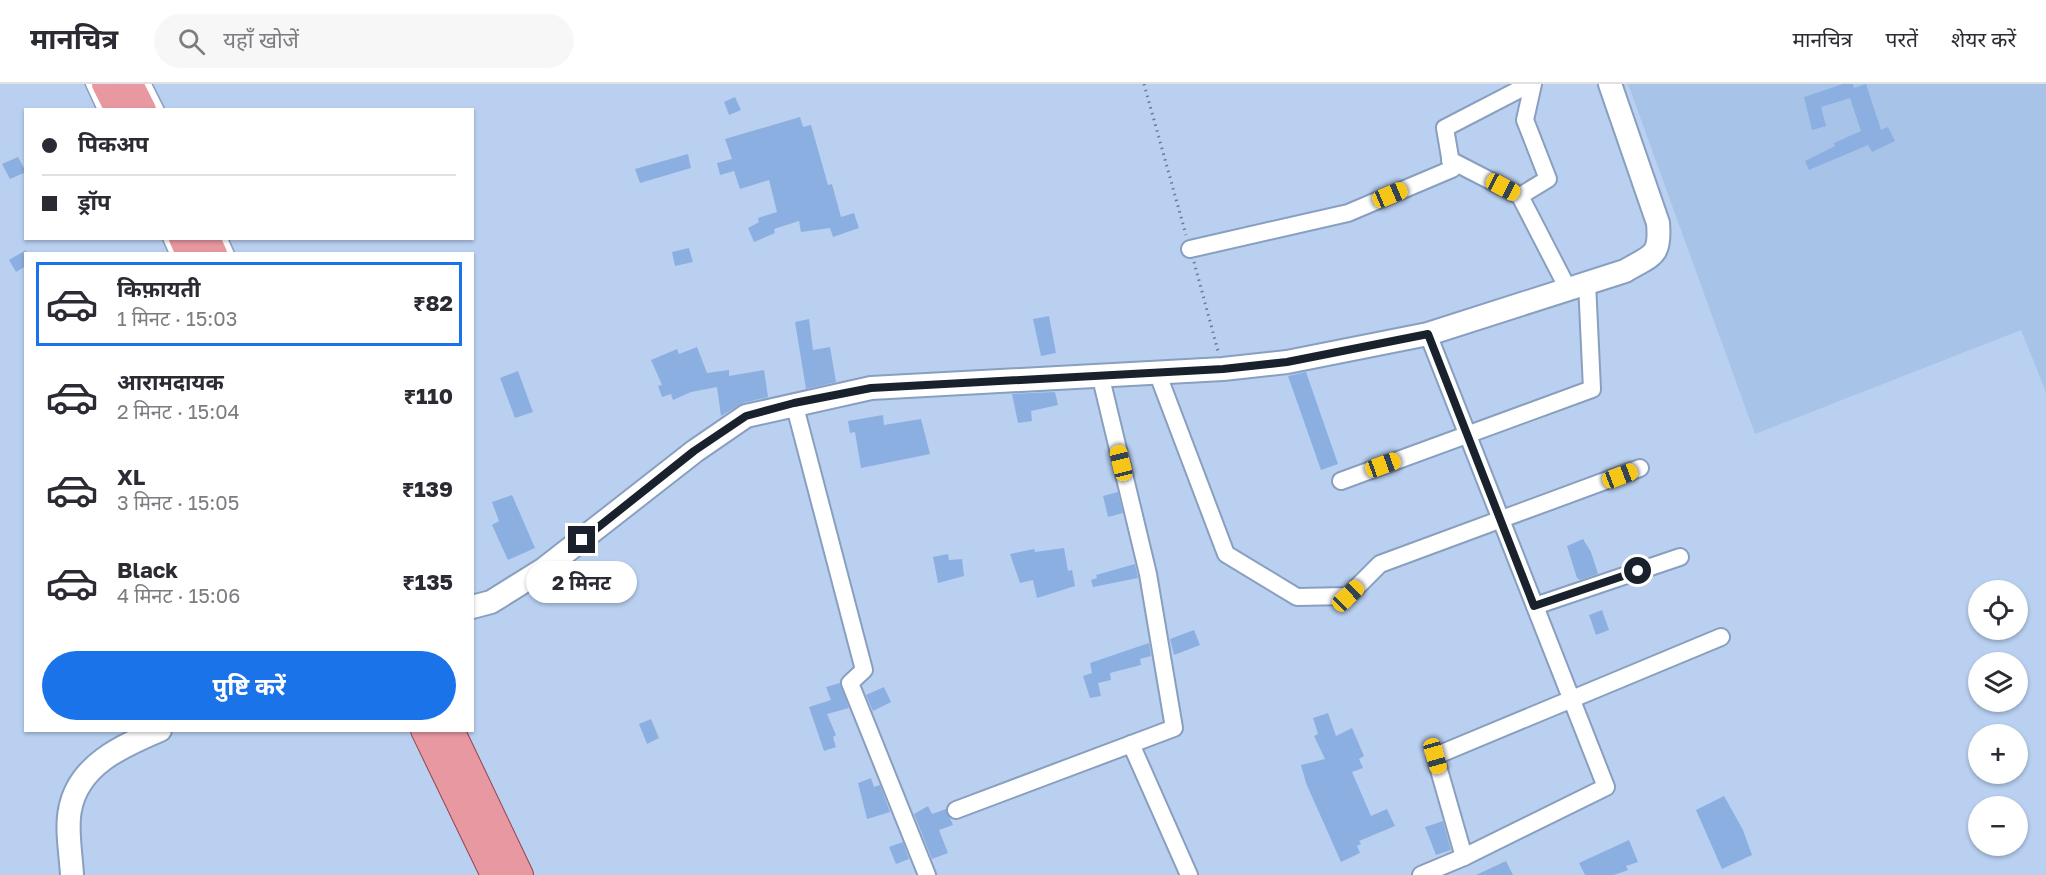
<!DOCTYPE html>
<html lang="hi">
<head>
<meta charset="utf-8">
<style>
  body { margin:0; font-family:"Golos Text","Noto Sans Devanagari",sans-serif; background:#f7f7f7; color:#2b2b33; height:100vh; display:flex; flex-direction:column; font-size:22px; white-space:nowrap }
  * { box-sizing:border-box; margin:0 }
  p { font-size:20px; color:#7c7c81 }
  .icon { flex:none; width:33px; height:33px; fill:none; stroke:currentColor; stroke-width:2; stroke-linecap:round; stroke-linejoin:round }
  .map { position:relative; flex:1; overflow:hidden }
  .sheet { position:absolute; left:24px; top:168px; width:450px; height:480px; display:flex; flex-direction:column; background:#fff; border-radius:0px; box-shadow:0 2px 4px #0004 }
  .sheet>* { flex:none }
  .hud { position:absolute; left:24px; top:24px; width:450px; height:132px; border-radius:0px; box-shadow:0 2px 4px #0004; display:grid; align-content:center; height:132px; padding:0 18px; background:#fff }
  .buttons { position:absolute; left:1968px; top:496px; display:grid; gap:12px }
  .buttons a { display:grid; place-items:center; width:60px; height:60px; border-radius:50%; background:#fff; box-shadow:0 2px 4px #0004; font-size:30px }
  .end { position:absolute; width:27px; height:27px; margin:-14px; border:8px solid #19212d; background:#fff; box-shadow:0 0 0 3px #fff }
  .from { border-radius:50% }
  .bubble { position:absolute; height:42px; border-radius:21px; background:#fff; box-shadow:0 2px 4px #0004; font-size:20px; font-weight:700; line-height:42px; text-align:center }
  .car { position:absolute; width:18px; height:36px; margin:-18px -9px; border-radius:8px; box-shadow:0 0 4px 2px #0007; background:linear-gradient(#f5c518 24%,#345 0 40%,#f5c518 0 76%,#345 0 86%,#f5c518 0) }
  .hud b { display:flex; align-items:center; gap:21px; height:57px; font-size:22px }
  .hud b+b { border-top:2px solid #e1e1e2 }
  .hud i { width:15px; height:15px; background:#2b2b33 }
  ul { padding:10px 0 0; list-style:none }
  li { display:flex; align-items:center; gap:18px; height:84px; margin:0 12px 9px; padding:0 6px; border:3px solid transparent; border-radius:0px }
  li div { flex:1 }
  li b { display:block; font-size:22px }
  li em { font-style:normal; font-weight:700 }
  li.current { border-color:#1a73e8 }
  li>.icon { width:54px; height:54px; stroke-width:1.5 }
  .action { display:flex; gap:12px; margin-top:auto; padding:12px 18px }
  .action a { flex:1; height:69px; border-radius:36px; background:#1a73e8; color:#fff; font-size:24px; font-weight:700; line-height:69px; text-align:center }
  header { display:flex; align-items:center; gap:36px; box-sizing:border-box; height:84px; padding:0 30px; background:#fff; border-bottom:2px solid #e1e1e2 }
  header strong { font-size:28px }
  nav { display:flex; gap:33px; margin-inline-start:auto; font-size:21px }
  .search { width:420px; height:54px; background:#f7f7f7; display:flex; align-items:center; gap:15px; box-sizing:border-box; padding:0 21px; border-radius:33px; color:#7c7c81; font-size:22px }
  .map>svg:first-child { display:block }
</style>
</head>
<body>
<header>
<strong>मानचित्र</strong>
<div class="search"><svg class="icon" aria-label="search" viewBox="0 0 24 24"><circle cx="10" cy="10" r="6"/><path d="M15 15l6 6"/></svg>यहाँ खोजें</div>
<nav><a>मानचित्र</a><a>परतें</a><a>शेयर करें</a></nav>
</header>
<div class="map">
<svg width="2046" height="791" viewBox="0 0 2046 791">
  <rect width="100%" height="100%" fill="#b9d0f1"/>
  <path fill="#a7c3e8" d="M1628 0H2046V308L2021 246 1755 350Z"/>
  <g fill="#8cafe1">
    <path d="M1843 0H1853L1854 4 1866 0 1881 46 1888 43 1895 57 1872 68 1868 61 1809 86 1805 77 1835 62 1834 59 1861 47 1850 14 1821 23 1826 42 1812 46 1804 13Z"/>
    <path d="M735 13 741 26 729 31 724 18Z"/>
    <path d="M800 33 803 43 811 41 828 101 832 100 841 133 854 129 859 144 833 153 830 144 801 148 799 137 774 145 775 149 754 158 748 144 759 138 758 134 777 128 769 96 740 105 734 87 720 91 717 79 732 75 725 55Z"/>
    <path d="M688 70 691 84 640 99 635 85Z"/>
    <path d="M18 73 26 88 10 95 2 80Z"/>
    <path d="M689 164 693 178 675 182 672 168Z"/>
    <path d="M26 166V182L16 188 9 176Z"/>
    <path d="M1049 232 1056 269 1041 272 1033 235Z"/>
    <path d="M809 235 813 266 830 263 836 298 806 305 795 238Z"/>
    <path d="M697 263 707 289 729 286V292L764 286 768 313 743 319 721 332 717 303 691 308 673 316 671 310 662 313 658 302 662 301 651 276 677 265 679 270Z"/>
    <path d="M518 287 533 328 515 334 500 294Z"/>
    <path d="M1306 288 1338 380 1321 386 1288 292Z"/>
    <path d="M1055 308 1058 321 1031 327 1032 337 1018 339 1012 310Z"/>
    <path d="M883 331 884 341 921 335 930 370 861 384 855 348 850 349 848 337Z"/>
    <path d="M1118 408 1123 429 1108 433 1103 412Z"/>
    <path d="M512 411 535 464 508 476 492 441 499 437 492 418Z"/>
    <path d="M1583 455 1591 468 1598 490 1580 496 1577 494 1567 462Z"/>
    <path d="M1064 464 1068 487 1072 486 1075 502 1037 514 1033 496 1020 499 1010 470 1034 465 1035 468Z"/>
    <path d="M948 470 949 476 962 475 964 492 938 499 933 473Z"/>
    <path d="M1135 480 1138 494 1093 503 1091 496 1097 494 1096 491Z"/>
    <path d="M1602 526 1609 546 1596 551 1589 531Z"/>
    <path d="M1194 546 1200 561 1174 571 1170 555Z"/>
    <path d="M1149 559 1151 572 1140 575 1141 581 1110 589 1111 596 1098 599 1101 612 1090 614 1083 592 1092 589 1090 579Z"/>
    <path d="M840 599 849 624 827 630 836 651 833 653 836 663 824 667 809 623 831 616 826 603Z"/>
    <path d="M884 603 891 618 873 627 866 611Z"/>
    <path d="M1328 629 1336 652 1352 644 1364 672 1359 675 1363 684 1352 688 1371 732 1387 725 1395 742 1359 757 1361 760 1357 762 1360 769 1341 778 1306 699 1301 681 1325 675 1314 652 1318 650 1313 634Z"/>
    <path d="M651 635 659 654 647 660 639 640Z"/>
    <path d="M871 694 874 703 880 701 890 728 867 735 858 699Z"/>
    <path d="M1724 712 1743 746 1752 771 1722 785 1696 726Z"/>
    <path d="M928 722 932 730 946 725 953 741 939 746 948 769 932 775 914 730Z"/>
    <path d="M1443 737 1451 766 1436 771 1425 743Z"/>
    <path d="M1629 756 1638 778 1626 782 1628 786 1614 791H1585L1579 779Z"/>
    <path d="M903 758 909 775 896 780 889 763Z"/>
    <path d="M1506 777 1513 791H1476Z"/>
  </g>
  <g fill="none" stroke-linecap="round" stroke-linejoin="round">
    <defs>
      <g id="lane">
        <path d="M90 0 102 26"/>
        <path d="M147 0 160 26"/>
        <path d="M167 154 174 170"/>
        <path d="M223 154 230 170"/>
      </g>
      <g id="street">
        <path d="M1450 76 1520 112 1548 95 1525 36 1533 0"/>
        <path d="M1520 112 1568 205"/>
        <path d="M1190 165 1348 129 1452 85 1445 44 1530 0"/>
        <path d="M1428 250 1606 703 1464 773 1435 672 1721 553"/>
        <path d="M1157 288 1226 470 1297 513 1348 512 1380 480 1640 384"/>
        <path d="M794 319 864 586 850 599 927 791"/>
        <path d="M1341 397 1592 305 1587 199"/>
        <path d="M1535 522 1680 473"/>
        <path d="M1131 660 1189 791"/>
        <path d="M956 726 1174 644 1148 490 1100 290"/>
        <path d="M1421 791 1464 773"/>
      </g>
      <g id="secondary">
        <path d="M472 523 491 518 544 485 695 367 746 332 871 304 1223 285 1287 278 1428 250 1625 187C1652 171 1661 173 1658 139L1610 0"/>
        <path d="M72 791C71 771 66 745 70 726 78 681 122 662 160 646"/>
      </g>
      <g id="primary">
        <path d="M105 0 118 26"/>
        <path d="M130 0 143 26"/>
        <path d="M182 154 189 170"/>
        <path d="M207 154 214 170"/>
        <path d="M424 646 494 791"/>
        <path d="M451 646 520 791"/>
      </g>
    </defs>
    <use href="#lane" stroke="#899fbf" stroke-width="11"/>
    <use href="#street" stroke="#899fbf" stroke-width="20"/>
    <use href="#secondary" stroke="#899fbf" stroke-width="26"/>
    <use href="#primary" stroke="#95424f" stroke-width="28"/>
    <g stroke="#6b7b92" stroke-width="3" stroke-dasharray="1.5 4.5" stroke-linecap="butt">
      <path d="M1144 0 1186 151"/>
      <path d="M1194 178 1218 267"/>
    </g>
    <use href="#lane" stroke="#fff" stroke-width="8"/>
    <use href="#street" stroke="#fff" stroke-width="16"/>
    <use href="#secondary" stroke="#fff" stroke-width="22"/>
    <use href="#primary" stroke="#e898a1" stroke-width="26"/>
  </g>
  <g fill="none" stroke-linecap="round" stroke-linejoin="round">
    <path stroke="#19212d" stroke-width="8" d="M582 456 694 367 746 332 794 319 871 304 1223 285 1287 278 1428 250 1534 522 1638 487"/>
  </g>
</svg>
<div class="buttons">
<a><svg class="icon" aria-label="locate" viewBox="0 0 24 24"><circle cx="12" cy="12" r="6"/><path d="M12 2v4M12 18v4M2 12h4M18 12h4"/></svg></a>
<a><svg class="icon" aria-label="layers" viewBox="0 0 24 24"><path d="M12 4l9 5-9 5-9-5zM3 14l9 5 9-5"/></svg></a>
<a>+</a>
<a>−</a>
</div>
<i class="end from" style="left:1638px;top:487px"></i>
<i class="end" style="left:582px;top:456px"></i>
<div class="bubble" style="left:526px;top:477px;width:111px">2 मिनट</div>
<i class="car" style="left:1503px;top:103px;rotate:118deg"></i>
<i class="car" style="left:1390px;top:111px;rotate:67deg"></i>
<i class="car" style="left:1121px;top:379px;rotate:346deg"></i>
<i class="car" style="left:1383px;top:381px;rotate:70deg"></i>
<i class="car" style="left:1620px;top:392px;rotate:69deg"></i>
<i class="car" style="left:1348px;top:512px;rotate:46deg"></i>
<i class="car" style="left:1435px;top:672px;rotate:164deg"></i>
<div class="hud">
<b><i class="from"></i>पिकअप</b>
<b><i></i>ड्रॉप</b>
</div>
<section class="sheet">
<ul>
<li class="current"><svg class="icon" aria-label="car" viewBox="0 0 24 24"><path d="M5 17H2v-5l4-1 3-4h7l3 4 3 1v5h-3M9 17h6M6 11h13"/><circle cx="7" cy="17" r="2"/><circle cx="17" cy="17" r="2"/></svg><div><b>किफ़ायती</b><p>1 मिनट · 15:03</p></div><em>₹82</em></li>
<li><svg class="icon" aria-label="car" viewBox="0 0 24 24"><path d="M5 17H2v-5l4-1 3-4h7l3 4 3 1v5h-3M9 17h6M6 11h13"/><circle cx="7" cy="17" r="2"/><circle cx="17" cy="17" r="2"/></svg><div><b>आरामदायक</b><p>2 मिनट · 15:04</p></div><em>₹110</em></li>
<li><svg class="icon" aria-label="car" viewBox="0 0 24 24"><path d="M5 17H2v-5l4-1 3-4h7l3 4 3 1v5h-3M9 17h6M6 11h13"/><circle cx="7" cy="17" r="2"/><circle cx="17" cy="17" r="2"/></svg><div><b>XL</b><p>3 मिनट · 15:05</p></div><em>₹139</em></li>
<li><svg class="icon" aria-label="car" viewBox="0 0 24 24"><path d="M5 17H2v-5l4-1 3-4h7l3 4 3 1v5h-3M9 17h6M6 11h13"/><circle cx="7" cy="17" r="2"/><circle cx="17" cy="17" r="2"/></svg><div><b>Black</b><p>4 मिनट · 15:06</p></div><em>₹135</em></li>
</ul>
<div class="action"><a>पुष्टि करें</a></div>
</section>
</div>
</body>
</html>
